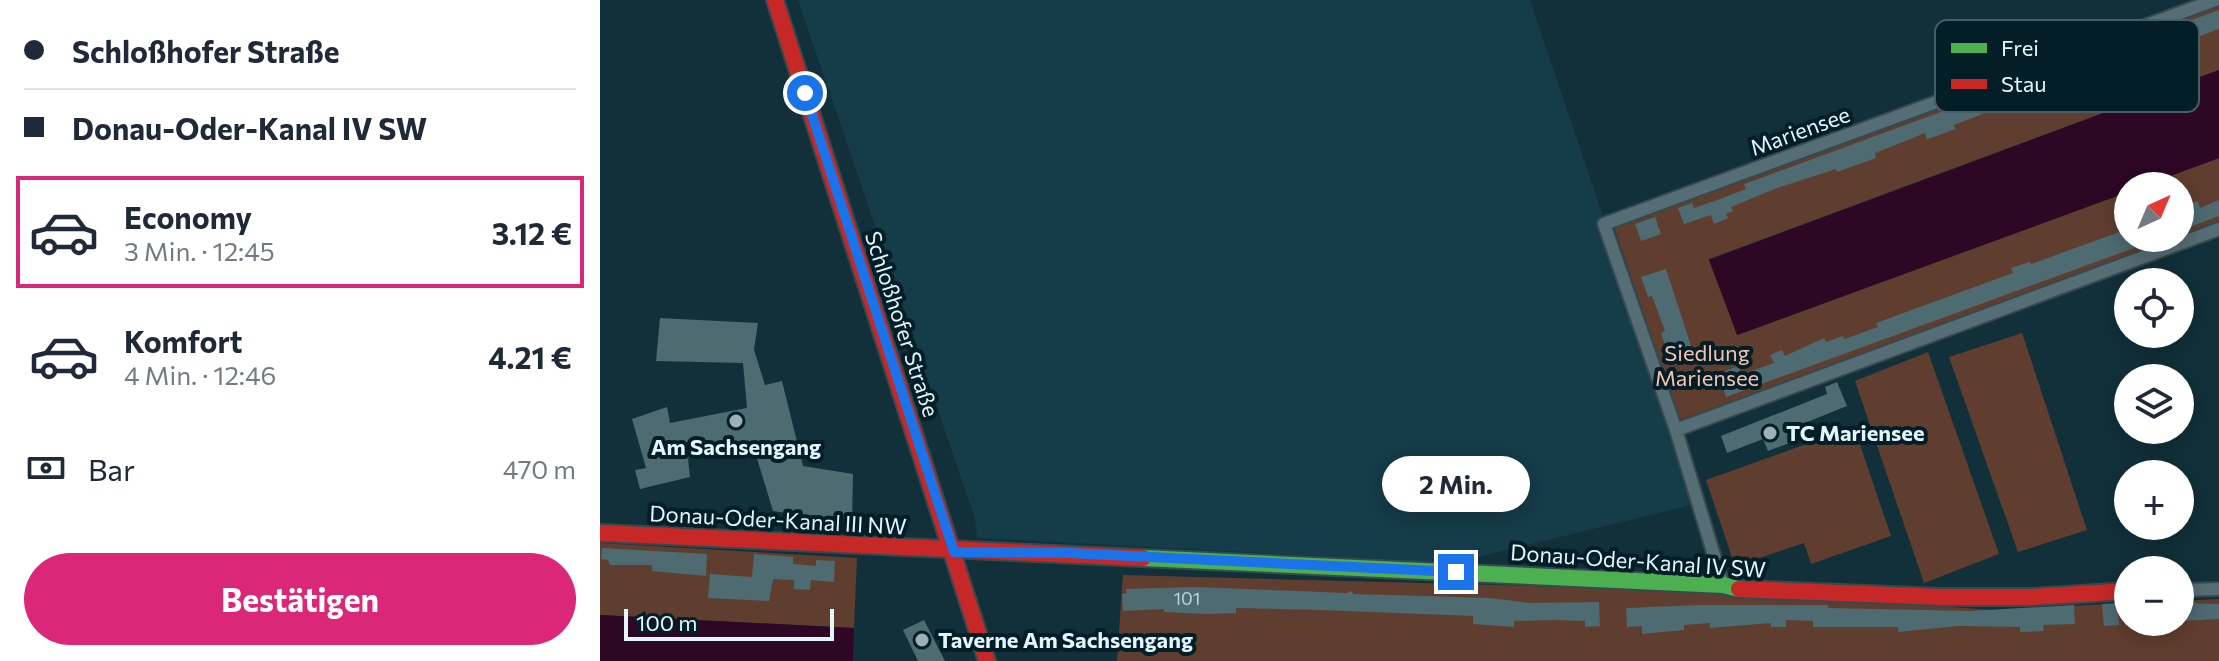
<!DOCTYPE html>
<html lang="de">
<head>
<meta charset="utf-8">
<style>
  body { margin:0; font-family:Commissioner,sans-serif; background:#f2f2f3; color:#1f2937; height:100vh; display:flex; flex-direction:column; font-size:30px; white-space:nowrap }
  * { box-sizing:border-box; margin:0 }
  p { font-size:26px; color:#747a83 }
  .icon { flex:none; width:44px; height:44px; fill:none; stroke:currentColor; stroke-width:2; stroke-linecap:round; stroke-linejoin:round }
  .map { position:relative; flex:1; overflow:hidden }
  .sheet { display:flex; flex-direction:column; background:#fff; width:600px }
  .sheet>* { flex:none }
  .top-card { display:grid; align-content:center; height:176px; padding:0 24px; background:#fff }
  .needle { width:52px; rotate:44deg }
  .fabs { position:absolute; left:1514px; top:172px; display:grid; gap:16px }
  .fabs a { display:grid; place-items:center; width:80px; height:80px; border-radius:50%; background:#fff; box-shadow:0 4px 20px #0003; font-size:40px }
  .scale { position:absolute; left:24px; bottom:20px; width:210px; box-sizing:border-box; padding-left:8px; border:4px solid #e3f6fd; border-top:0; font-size:22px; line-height:28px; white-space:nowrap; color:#e3f6fd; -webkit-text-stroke:6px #031e27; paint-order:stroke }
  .end { position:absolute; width:36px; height:36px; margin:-18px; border:10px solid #1a73e8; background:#fff; box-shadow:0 0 0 4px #fff }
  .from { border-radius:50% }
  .bubble { position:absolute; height:56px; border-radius:28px; background:#fff; box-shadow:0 4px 20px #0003; font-size:26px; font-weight:700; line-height:56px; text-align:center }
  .top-card b { display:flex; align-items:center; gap:28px; height:76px; font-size:30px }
  .top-card b+b { border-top:2px solid #e0e1e3 }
  .top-card i { width:20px; height:20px; background:#1f2937 }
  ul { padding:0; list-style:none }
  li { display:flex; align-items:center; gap:24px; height:112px; margin:0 16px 12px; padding:0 8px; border:4px solid transparent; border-radius:0px }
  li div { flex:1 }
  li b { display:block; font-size:30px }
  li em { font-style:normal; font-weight:700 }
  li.selected { border-color:#db2777 }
  li>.icon { width:72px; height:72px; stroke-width:1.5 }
  .pay { display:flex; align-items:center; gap:20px; height:88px; padding:0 24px; font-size:30px }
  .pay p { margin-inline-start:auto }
  .primary-button { display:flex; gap:16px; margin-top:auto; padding:16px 24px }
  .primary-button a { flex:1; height:92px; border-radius:48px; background:#db2777; color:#fff; font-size:32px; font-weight:700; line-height:92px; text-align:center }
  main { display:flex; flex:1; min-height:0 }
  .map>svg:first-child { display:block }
</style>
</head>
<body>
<main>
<section class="sheet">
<div class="top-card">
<b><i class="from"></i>Schloßhofer Straße</b>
<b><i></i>Donau-Oder-Kanal IV SW</b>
</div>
<ul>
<li class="selected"><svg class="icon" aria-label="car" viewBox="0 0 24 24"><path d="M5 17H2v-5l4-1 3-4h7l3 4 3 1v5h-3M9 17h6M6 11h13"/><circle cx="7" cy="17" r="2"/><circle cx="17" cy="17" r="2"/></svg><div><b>Economy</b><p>3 Min. · 12:45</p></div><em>3.12 €</em></li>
<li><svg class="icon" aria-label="car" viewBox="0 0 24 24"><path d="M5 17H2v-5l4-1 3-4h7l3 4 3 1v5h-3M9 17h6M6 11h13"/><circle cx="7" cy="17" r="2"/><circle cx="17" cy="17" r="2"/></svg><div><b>Komfort</b><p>4 Min. · 12:46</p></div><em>4.21 €</em></li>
</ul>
<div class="pay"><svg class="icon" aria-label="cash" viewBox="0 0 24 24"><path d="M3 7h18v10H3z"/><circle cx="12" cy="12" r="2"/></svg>Bar<p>470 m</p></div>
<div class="primary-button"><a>Bestätigen</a></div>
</section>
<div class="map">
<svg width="1619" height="661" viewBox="0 0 1619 661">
  <rect width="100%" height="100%" fill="#113039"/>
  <path fill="#153c49" d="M198 0H930L1100 503 853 563 377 538 375 519Z"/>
  <g fill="#603e2f">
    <path d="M1619 5V70L1109 259 1138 335 1528 192V238H1580V186H1543L1619 158V230L1080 420 1014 227Z"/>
    <path d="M1422 333 1487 530 1418 552 1349 357Z"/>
    <path d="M1328 352 1399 554 1324 583 1255 381Z"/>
    <path d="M1254 427 1291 536 1211 564 1204 543 1135 566 1106 480Z"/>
    <path d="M0 543 257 558 254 628 0 615Z"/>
    <path d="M523 575 1126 591 1393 610 1528 603V622H1580V601L1619 599V661H517Z"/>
  </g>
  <g fill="#2d0724">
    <path d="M1619 70V158L1543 186H1528V192L1137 335 1109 260Z"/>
    <path d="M0 615 254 628 253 661H0Z"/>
  </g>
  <g fill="#4d6b71">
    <path d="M1619 10V29L1576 45 1575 43 1549 52 1548 50 1452 89 1453 93 1410 109 1408 104 1354 125 1355 129 1334 137 1327 139 1325 133 1308 140 1275 153 1276 158 1237 172 1236 169 1177 188 1131 207 1133 211 1126 214 1128 218 1114 224 1111 215 1084 224 1078 208 1092 203 1094 208 1120 199 1146 189 1144 184 1158 179Z"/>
    <path d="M1619 200V216L1587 228 1580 207 1598 201 1600 208Z"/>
    <path d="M1055 217 1061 234 1041 241 1035 224Z"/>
    <path d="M1528 229V238L1556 240 1126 397 1120 378 1127 375 1125 371 1138 366 1141 373 1149 372 1174 363 1170 355 1182 350 1185 356 1224 338 1226 342 1243 336 1244 339 1253 336 1278 327 1276 323 1413 273 1411 268 1430 262 1431 264Z"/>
    <path d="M1066 269 1095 358 1074 365 1072 359 1070 360 1061 333 1065 331 1052 296 1048 297 1041 277Z"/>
    <path d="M60 318 158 323 154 350 165 385 182 381 203 466 253 474 252 523 173 511 152 442 88 458 90 477 40 489 35 470 46 468 32 419 67 407 70 423 147 408 143 363 56 361Z"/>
    <path d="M1237 382 1247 406 1190 429 1195 441 1168 451 1163 439 1127 453 1121 436 1227 394 1225 387Z"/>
    <path d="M2 548 107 554 106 576 52 571V565H10L8 560 1 559Z"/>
    <path d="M154 554 193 557V564L216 566V560L235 561 234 582 211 580 210 590 194 589V580L173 579 169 601 108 598 110 574 152 577Z"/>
    <path d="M594 587 747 593 751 591 754 594 890 598 929 603 999 602 1000 626 985 627V621L958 620 914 621V627L901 626 873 624V616L720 610 636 608V613L606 614 564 612V609L523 611 522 594 527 593 526 589Z"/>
    <path d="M1517 603 1519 625 1504 626 1502 604Z"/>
    <path d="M1580 603 1619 604V619L1580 621Z"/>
    <path d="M1098 605H1228V608L1371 611 1474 605 1475 624 1443 625 1444 631 1420 632V627L1358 626 1298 632V627H1213V621L1186 620V627H1171V623L1110 628V623L1084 625V630L1042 634V626L1027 627 1026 608Z"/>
    <path d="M324 620 345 661H318L303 630Z"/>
  </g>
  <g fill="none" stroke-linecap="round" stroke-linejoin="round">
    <defs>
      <g id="street">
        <path d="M1076 430 1619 229"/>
        <path d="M1123 585 1076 430 1004 224 1615 0"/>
        <path d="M1580 590 1619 589"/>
      </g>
      <path id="fast" d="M543 558 1123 585 1139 589"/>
      <g id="jam">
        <path d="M175 0 387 661"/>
        <path d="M0 533 543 558"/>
        <path d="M1139 589 1341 597H1432L1528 591"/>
      </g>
    </defs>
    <use href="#street" stroke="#35494f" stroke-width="16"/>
    <use href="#fast" stroke="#35494f" stroke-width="20"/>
    <use href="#jam" stroke="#35494f" stroke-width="20"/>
    <use href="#street" stroke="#556d75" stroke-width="12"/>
    <use href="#fast" stroke="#4caf50" stroke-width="16"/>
    <use href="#jam" stroke="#c62828" stroke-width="16"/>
  </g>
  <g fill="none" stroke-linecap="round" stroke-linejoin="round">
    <path stroke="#1a73e8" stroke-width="10" d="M205 93 354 552 468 553 856 572"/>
  </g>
  <g fill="#9ab1b8" stroke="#031e27" stroke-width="3">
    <circle cx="136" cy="421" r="8"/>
    <circle cx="1170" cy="433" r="8"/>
    <circle cx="322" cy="640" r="8"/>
  </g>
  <g text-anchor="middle" stroke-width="8" stroke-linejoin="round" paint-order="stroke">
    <g font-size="18" fill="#bed3da">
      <text x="587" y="605">101</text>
    </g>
    <g font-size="22" fill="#e3f6fd" stroke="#031e27">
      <text transform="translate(1200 131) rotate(-20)" y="8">Mariensee</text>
      <text transform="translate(302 324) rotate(72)" y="8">Schloßhofer Straße</text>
      <text transform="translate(178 520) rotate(3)" y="8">Donau-Oder-Kanal III NW</text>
      <text transform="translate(1038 561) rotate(4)" y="8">Donau-Oder-Kanal IV SW</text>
    </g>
    <g font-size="22" fill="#f8c3ae" stroke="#031e27">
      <text x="1107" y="361">Siedlung<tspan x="1107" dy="25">Mariensee</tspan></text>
    </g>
    <g font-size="22" font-weight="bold" fill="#e3f6fd" stroke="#031e27" text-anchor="start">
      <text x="1186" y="441">TC Mariensee</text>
      <text x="136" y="455" text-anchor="middle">Am Sachsengang</text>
      <text x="338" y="648">Taverne Am Sachsengang</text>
    </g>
  </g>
  <rect x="1335" y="20" width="264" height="92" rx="12" fill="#031e27" stroke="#465f67" stroke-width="2"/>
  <rect x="1351" y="43" width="36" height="10" fill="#4caf50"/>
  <rect x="1351" y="79" width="36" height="10" fill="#c62828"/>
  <g font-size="22" fill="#e3f6fd">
    <text x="1401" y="56">Frei</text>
    <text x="1401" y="92">Stau</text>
  </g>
</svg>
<div class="fabs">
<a><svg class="needle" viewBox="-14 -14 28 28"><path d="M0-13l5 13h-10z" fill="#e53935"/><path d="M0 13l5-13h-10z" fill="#747a83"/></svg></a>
<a><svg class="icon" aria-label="locate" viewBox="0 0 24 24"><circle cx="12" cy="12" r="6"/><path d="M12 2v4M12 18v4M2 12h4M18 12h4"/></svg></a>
<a><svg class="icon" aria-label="layers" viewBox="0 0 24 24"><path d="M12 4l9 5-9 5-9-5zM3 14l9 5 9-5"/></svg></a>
<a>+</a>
<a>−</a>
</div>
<div class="scale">100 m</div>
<i class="end from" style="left:205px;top:93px"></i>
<i class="end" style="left:856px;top:572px"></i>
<div class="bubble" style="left:782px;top:456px;width:148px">2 Min.</div>
</div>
</main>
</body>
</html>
